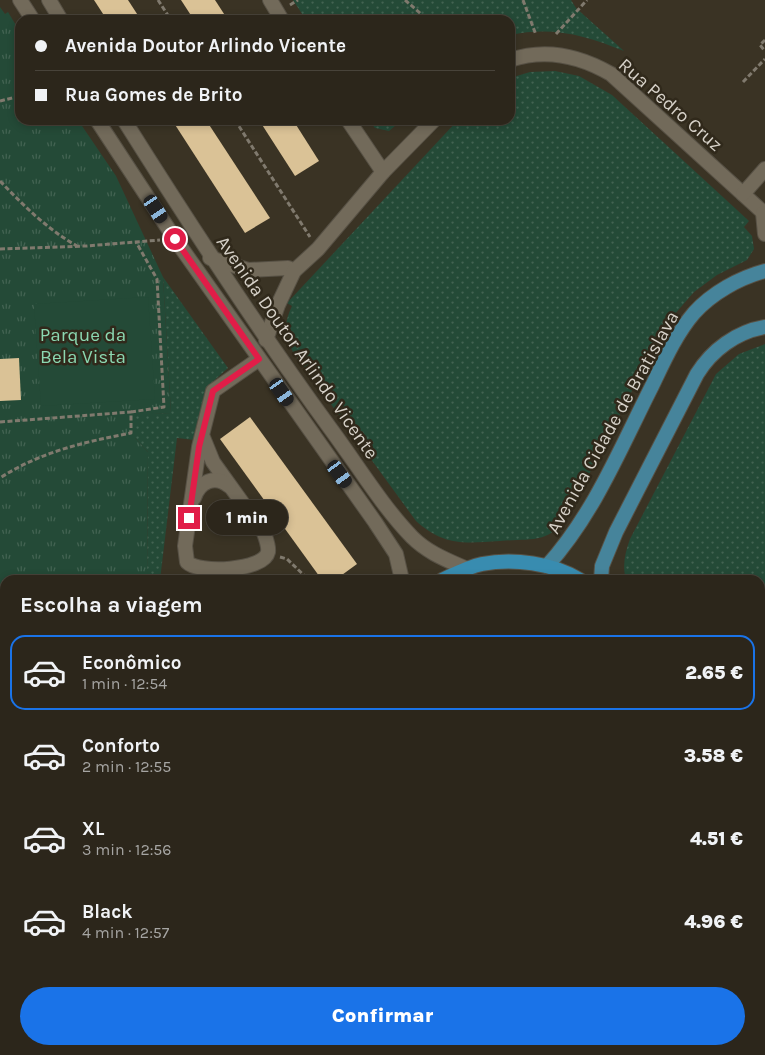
<!DOCTYPE html>
<html lang="pt">
<head>
<meta charset="utf-8">
<style>
  body { margin:0; font-family:Karla,sans-serif; background:#342e24; color:#f1f3f6; height:100vh; display:flex; flex-direction:column; font-size:19px; white-space:nowrap }
  * { box-sizing:border-box; margin:0 }
  p { font-size:16px; color:#a6a5a3 }
  .icon { flex:none; width:28px; height:28px; fill:none; stroke:currentColor; stroke-width:2; stroke-linecap:round; stroke-linejoin:round }
  .map { position:relative; flex:1; overflow:hidden }
  .details { position:absolute; left:0px; top:575px; width:765px; height:480px; display:flex; flex-direction:column; background:#2c261b; border-radius:15px 15px 0 0; box-shadow:0 2px 8px #0003,0 0 0 1px #48433a }
  .details>* { flex:none }
  .hud { position:absolute; left:15px; top:15px; width:500px; height:110px; border-radius:15px; box-shadow:0 2px 8px #0003,0 0 0 1px #48433a; display:grid; align-content:center; height:110px; padding:0 20px; background:#2c261b }
  .end { position:absolute; width:22px; height:22px; margin:-11px; border:6px solid #e11d48; background:#fff; box-shadow:0 0 0 2px #fff }
  .from { border-radius:50% }
  .bubble { position:absolute; height:35px; border-radius:18px; background:#2c261b; box-shadow:0 2px 8px #0003,0 0 0 1px #48433a; font-size:16px; font-weight:800; line-height:35px; text-align:center }
  .car { position:absolute; width:15px; height:30px; margin:-15px -8px; border-radius:6px; box-shadow:0 0 4px 1px #0007; background:linear-gradient(#222 24%,#8ab4d8 0 40%,#222 0 76%,#8ab4d8 0 86%,#222 0) }
  .hud b { display:flex; align-items:center; gap:18px; height:48px; font-size:19px }
  .hud b+b { border-top:1px solid #48433a }
  .hud i { width:12px; height:12px; background:#f1f3f6 }
  ul { padding:0; list-style:none }
  li { display:flex; align-items:center; gap:15px; height:75px; margin:0 10px 8px; padding:0 10px; border:2px solid transparent; border-radius:15px }
  li div { flex:1 }
  li b { display:block; font-size:19px }
  li em { font-style:normal; font-weight:800 }
  li.selected { border-color:#1a73e8 }
  li>.icon { width:45px; height:45px; stroke-width:1.5 }
  h2 { padding:0 20px; font-size:22px; line-height:60px }
  .cta { display:flex; gap:10px; margin-top:auto; padding:10px 20px }
  .cta a { flex:1; height:58px; border-radius:30px; background:#1a73e8; color:#fff; font-size:20px; font-weight:800; line-height:58px; text-align:center }
  .map>svg:first-child { display:block }
</style>
</head>
<body>
<div class="map">
<svg width="765" height="1055" viewBox="0 0 765 1055">
  <defs>
    <pattern id="grass-dots" width="8" height="8" patternUnits="userSpaceOnUse" patternTransform="scale(1.25)"><rect width="8" height="8" fill="#244a37"/><path d="M2 2h.1M6 6h.1" fill="none" stroke="#436352" stroke-width="1.8" stroke-linecap="round"/></pattern>
    <pattern id="forest-firs" width="22" height="20" patternUnits="userSpaceOnUse" patternTransform="scale(1.25)"><rect width="22" height="20" fill="#244a37"/><path d="M5 1l3.5 6h-7zM16 11l3.5 6h-7z" fill="#436352"/></pattern>
    <pattern id="park-tufts" width="24" height="20" patternUnits="userSpaceOnUse" patternTransform="scale(1.25)"><rect width="24" height="20" fill="#244a37"/><path d="M3 7l-1-3M5 7V3M7 7l1-3M15 17l-1-3M17 17v-4M19 17l1-3" fill="none" stroke="#436352"/></pattern>
  </defs>
  <rect width="100%" height="100%" fill="#3a3324"/>
  <g fill="url(#grass-dots)">
    <path d="M293 0H571L576 8 624 51C585 35 552 26 510 35V20H306Z"/>
    <path d="M555 71 579 76 612 95 749 221 744 227 752 236 754 249 747 260 717 275 694 292 674 315 652 352 568 515C549 545 530 538 500 541 465 543 445 547 416 521L293 352C284 336 284 322 292 306L287 303 458 120H510V78L530 72Z"/>
    <path d="M368 120H402L389 131 375 128Z"/>
    <path d="M163 277 228 368 208 386 195 440 177 438 160 580H147L148 452 135 438V414L171 413Z"/>
    <path d="M765 344V629L760 630V580H626C622 565 625 553 630 539L716 374 739 354Z"/>
    <path d="M760 740H765V950L760 946Z"/>
  </g>
  <path fill="url(#forest-firs)" d="M5 1035V1050H603L598 1055H0V1045Z"/>
  <g fill="url(#park-tufts)">
    <path d="M0 7 5 14 8 12 20 32V120H78L116 176 163 277 171 413 135 415V438L148 452 147 580H5V695L0 698Z"/>
    <path d="M5 850V1035L0 1045V851Z"/>
  </g>
  <path fill="#244a37" d="M148 297 155 399 41 406 34 304Z"/>
  <g fill="#dac296">
    <path d="M94 0H128L141 20H107Z"/>
    <path d="M181 0H215L228 20H194Z"/>
    <path d="M172 120H206L270 218 245 233Z"/>
    <path d="M259 120H293L319 161 295 176Z"/>
    <path d="M19 358 21 400 0 401V359Z"/>
    <path d="M250 417 357 564 335 580H322L220 439Z"/>
  </g>
  <g fill="none" stroke-linecap="round" stroke-linejoin="round">
    <defs>
      <g id="minor">
        <path d="M270 0 282 20"/>
        <path d="M510 60C545 48 580 56 611 74L765 214"/>
        <path d="M348 120 383 172"/>
        <path d="M743 194 765 169"/>
        <path d="M763 213 765 234"/>
        <path d="M210 258 248 270 288 268 294 271"/>
        <path d="M266 340 278 305 294 271 318 249 383 172 434 120"/>
        <path d="M202 435 213 462 264 533C266 539 269 546 268 552 264 571 198 574 187 562L185 546 199 447 213 391 259 359"/>
        <path d="M194 498C199 482 215 474 229 486"/>
        <path d="M634 1055 638 1050"/>
      </g>
      <g id="tertiary">
        <path d="M20 0 33 20"/>
        <path d="M49 0 61 20"/>
        <path d="M97 120 175 239 375 522 396 554 402 580"/>
        <path d="M124 120C190 225 257 328 330 428 356 463 382 506 412 537 428 553 447 560 467 569"/>
      </g>
      <g id="primary">
        <path d="M547 566C594 514 621 447 652 386 664 361 676 334 694 313 712 293 739 278 765 271"/>
        <path d="M601 580 602 566 616 532 697 374C712 350 736 332 765 327"/>
        <path d="M760 972 765 975"/>
        <path d="M760 1015 765 1017"/>
      </g>
      <g id="trunk">
        <path d="M442 580C455 574 468 567 482 564 513 558 553 563 580 580"/>
        <path d="M760 640H765"/>
        <path d="M760 669H765"/>
        <path d="M760 701H765"/>
        <path d="M0 717 5 714"/>
        <path d="M760 728H765"/>
        <path d="M0 744 5 741"/>
        <path d="M0 762 5 760"/>
        <path d="M0 798 5 796"/>
        <path d="M0 812 5 811"/>
        <path d="M0 839 5 837"/>
      </g>
    </defs>
    <use href="#minor" stroke="#575145" stroke-width="16"/>
    <use href="#tertiary" stroke="#575145" stroke-width="16"/>
    <use href="#primary" stroke="#575145" stroke-width="16"/>
    <use href="#trunk" stroke="#575145" stroke-width="16"/>
    <g stroke="#807a6e" stroke-width="3" stroke-dasharray="5 2.5" stroke-linecap="butt">
      <path d="M158 0 171 20"/>
      <path d="M405 0 428 20"/>
      <path d="M523 0 536 35"/>
      <path d="M290 5 298 0"/>
      <path d="M556 34 587 0"/>
      <path d="M765 40 760 45 765 51"/>
      <path d="M743 82 765 59"/>
      <path d="M0 101 20 96"/>
      <path d="M235 120 310 237"/>
      <path d="M0 181C24 206 47 229 77 246"/>
      <path d="M0 249 86 246 160 240"/>
      <path d="M131 412 164 407 157 279 136 242"/>
      <path d="M0 422 131 412V433C84 442 40 452 0 478"/>
      <path d="M280 557 287 559 309 580"/>
      <path d="M0 907 5 899"/>
      <path d="M0 1034 5 1027"/>
      <path d="M759 1055 765 1049"/>
    </g>
    <use href="#minor" stroke="#726a5a" stroke-width="14"/>
    <use href="#tertiary" stroke="#726a5a" stroke-width="14"/>
    <use href="#primary" stroke="#46849b" stroke-width="14"/>
    <use href="#trunk" stroke="#388cb0" stroke-width="14"/>
  </g>
  <g fill="none" stroke-linecap="round" stroke-linejoin="round">
    <path stroke="#e11d48" stroke-width="6" d="M175 239 259 359 213 391 199 447 189 518"/>
  </g>
  <g text-anchor="middle" stroke-width="5" stroke-linejoin="round" paint-order="stroke">
    <g font-size="19" fill="#d6d1c8" stroke="#30291b">
      <text transform="translate(671 104) rotate(41)" y="7">Rua Pedro Cruz</text>
      <text transform="translate(298 347) rotate(55)" y="7">Avenida Doutor Arlindo Vicente</text>
      <text transform="translate(612 422) rotate(-61)" y="7">Avenida Cidade de Bratislava</text>
    </g>
    <g font-size="19" fill="#8bd8b1" stroke="#30291b">
      <text x="83" y="341">Parque da<tspan x="83" dy="22">Bela Vista</tspan></text>
    </g>
  </g>
</svg>
<i class="end from" style="left:175px;top:239px"></i>
<i class="end" style="left:189px;top:518px"></i>
<div class="bubble" style="left:206px;top:500px;width:82px">1 min</div>
<i class="car" style="left:156px;top:209px;rotate:147deg"></i>
<i class="car" style="left:282px;top:392px;rotate:145deg"></i>
<i class="car" style="left:340px;top:474px;rotate:144deg"></i>
<div class="hud">
<b><i class="from"></i>Avenida Doutor Arlindo Vicente</b>
<b><i></i>Rua Gomes de Brito</b>
</div>
<section class="details">
<h2>Escolha a viagem</h2>
<ul>
<li class="selected"><svg class="icon" aria-label="car" viewBox="0 0 24 24"><path d="M5 17H2v-5l4-1 3-4h7l3 4 3 1v5h-3M9 17h6M6 11h13"/><circle cx="7" cy="17" r="2"/><circle cx="17" cy="17" r="2"/></svg><div><b>Econômico</b><p>1 min · 12:54</p></div><em>2.65 €</em></li>
<li><svg class="icon" aria-label="car" viewBox="0 0 24 24"><path d="M5 17H2v-5l4-1 3-4h7l3 4 3 1v5h-3M9 17h6M6 11h13"/><circle cx="7" cy="17" r="2"/><circle cx="17" cy="17" r="2"/></svg><div><b>Conforto</b><p>2 min · 12:55</p></div><em>3.58 €</em></li>
<li><svg class="icon" aria-label="car" viewBox="0 0 24 24"><path d="M5 17H2v-5l4-1 3-4h7l3 4 3 1v5h-3M9 17h6M6 11h13"/><circle cx="7" cy="17" r="2"/><circle cx="17" cy="17" r="2"/></svg><div><b>XL</b><p>3 min · 12:56</p></div><em>4.51 €</em></li>
<li><svg class="icon" aria-label="car" viewBox="0 0 24 24"><path d="M5 17H2v-5l4-1 3-4h7l3 4 3 1v5h-3M9 17h6M6 11h13"/><circle cx="7" cy="17" r="2"/><circle cx="17" cy="17" r="2"/></svg><div><b>Black</b><p>4 min · 12:57</p></div><em>4.96 €</em></li>
</ul>
<div class="cta"><a>Confirmar</a></div>
</section>
</div>
</body>
</html>
